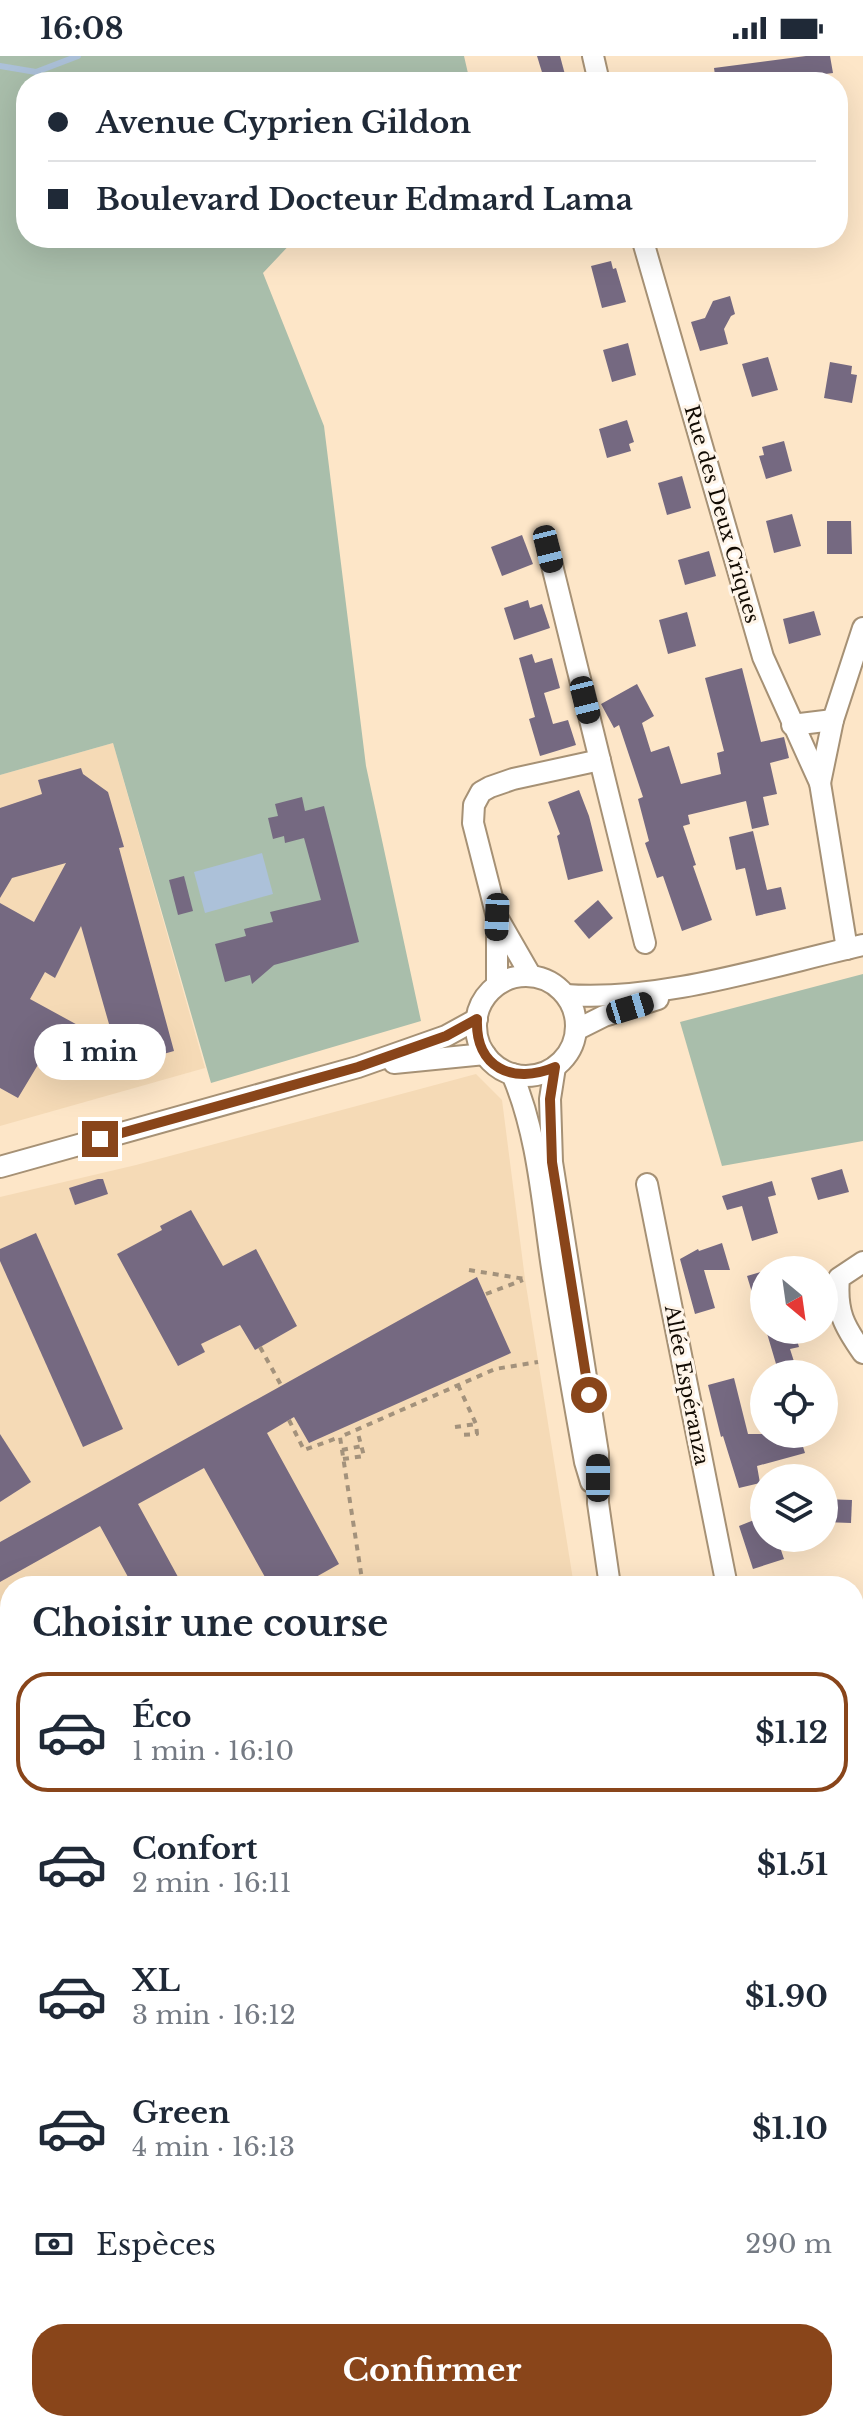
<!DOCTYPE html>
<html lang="fr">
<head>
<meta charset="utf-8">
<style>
  body { margin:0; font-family:"Libre Baskerville",serif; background:#f2f2f3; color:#1f2937; height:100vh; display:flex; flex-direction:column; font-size:30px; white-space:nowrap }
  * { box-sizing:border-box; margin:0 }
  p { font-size:26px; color:#747a83 }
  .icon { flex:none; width:44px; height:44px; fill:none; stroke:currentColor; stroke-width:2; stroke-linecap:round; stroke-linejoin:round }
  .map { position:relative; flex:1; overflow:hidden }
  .details { position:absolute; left:0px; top:1520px; width:864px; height:856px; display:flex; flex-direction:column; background:#fff; border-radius:32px 32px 0 0; box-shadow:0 8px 32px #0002 }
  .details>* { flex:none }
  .banner { position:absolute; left:16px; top:16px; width:832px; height:176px; border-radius:32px; box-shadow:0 8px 32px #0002; display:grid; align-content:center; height:176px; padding:0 32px; background:#fff }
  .needle { width:52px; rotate:151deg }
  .tools { position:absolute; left:750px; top:1200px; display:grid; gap:16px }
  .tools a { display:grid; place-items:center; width:88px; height:88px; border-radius:50%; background:#fff; box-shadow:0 8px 32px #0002; font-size:40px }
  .end { position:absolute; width:36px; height:36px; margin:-18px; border:10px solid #89451a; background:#fff; box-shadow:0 0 0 4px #fff }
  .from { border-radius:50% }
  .bubble { position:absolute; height:56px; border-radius:28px; background:#fff; box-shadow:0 8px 32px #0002; font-size:26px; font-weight:700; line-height:56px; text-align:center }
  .car { position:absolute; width:24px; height:48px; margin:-24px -12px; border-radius:10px; box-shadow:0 0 6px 2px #0007; background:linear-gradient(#222 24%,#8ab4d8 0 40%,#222 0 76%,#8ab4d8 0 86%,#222 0) }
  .banner b { display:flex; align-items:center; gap:28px; height:76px; font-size:30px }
  .banner b+b { border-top:2px solid #e0e1e3 }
  .banner i { width:20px; height:20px; background:#1f2937 }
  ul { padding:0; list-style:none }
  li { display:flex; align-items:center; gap:24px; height:120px; margin:0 16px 12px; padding:0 16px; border:4px solid transparent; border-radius:32px }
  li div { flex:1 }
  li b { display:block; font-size:30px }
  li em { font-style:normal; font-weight:700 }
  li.selected { border-color:#89451a }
  li>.icon { width:72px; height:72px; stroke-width:1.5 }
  h2 { padding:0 32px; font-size:36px; line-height:96px }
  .pay { display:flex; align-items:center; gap:20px; height:88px; padding:0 32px; font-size:30px }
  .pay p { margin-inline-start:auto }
  .button { display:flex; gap:16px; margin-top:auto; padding:16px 32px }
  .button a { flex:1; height:92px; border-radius:32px; background:#89451a; color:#fff; font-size:32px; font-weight:700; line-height:92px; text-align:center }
  .status { display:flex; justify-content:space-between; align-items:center; height:56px; padding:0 40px; background:#fff; direction:ltr }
  .status svg { height:22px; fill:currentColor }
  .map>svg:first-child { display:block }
</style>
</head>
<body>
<div class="status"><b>16:08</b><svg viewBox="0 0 49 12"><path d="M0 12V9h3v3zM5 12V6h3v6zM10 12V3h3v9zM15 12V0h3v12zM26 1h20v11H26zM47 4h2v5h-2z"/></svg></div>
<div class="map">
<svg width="863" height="2376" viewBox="0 0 863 2376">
  <rect width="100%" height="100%" fill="#fde6c8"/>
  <g fill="#f5dab6">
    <path d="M113 687 205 1012 0 1070V719Z"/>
    <path d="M476 1018 502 1044 525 1223 574 1530H10V1798L0 1800V1141L136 1109Z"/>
  </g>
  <g fill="#a9beab">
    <path d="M0 0H464L470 26H26V182H296L263 217 324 370 366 710 421 965 211 1027 113 687 0 719Z"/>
    <path d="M863 918V1085L722 1110 680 966Z"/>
    <path d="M5 1799 10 1805V1999L0 1996V1800Z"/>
    <path d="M854 2174 863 2211V2376H779V2366H854Z"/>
  </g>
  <path fill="#acc1d9" d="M262 797 273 838 205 857 194 816Z"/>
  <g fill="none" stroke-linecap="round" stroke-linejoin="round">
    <path stroke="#acc1d9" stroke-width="6" d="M0 10 36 16 78 0"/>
  </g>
  <g fill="#756981">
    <path d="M537 0H560L567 26H545Z"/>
    <path d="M806 0H830L833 17 802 21V26H716L714 12Z"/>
    <path d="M611 205 613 213 616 212 626 246 602 252 591 210Z"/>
    <path d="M730 240 735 258 731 260 724 273 728 288 700 295 691 266 705 262 713 245Z"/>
    <path d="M628 287 636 319 612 326 603 294Z"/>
    <path d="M768 301 778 334 752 341 742 308Z"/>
    <path d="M830 306 852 310 851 318 857 319 852 347 824 342Z"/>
    <path d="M627 364 634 386 629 388 631 395 607 402 599 373Z"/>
    <path d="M784 385 792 415 766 423 759 400 764 399 762 391Z"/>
    <path d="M682 420 691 452 667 459 658 427Z"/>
    <path d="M792 458 801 490 774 497 766 465Z"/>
    <path d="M827 465H851L852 498H827Z"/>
    <path d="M522 479 533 508 502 520 491 491Z"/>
    <path d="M709 495 716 520 685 529 678 504Z"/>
    <path d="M528 544 530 552 542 548 550 572 514 584 504 552Z"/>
    <path d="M814 555 821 579 789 588 783 563Z"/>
    <path d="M687 556 696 590 668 598 659 564Z"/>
    <path d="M532 598 535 607 552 602 560 632 544 637 553 668 568 664 576 689 540 700 529 663 535 661 519 602Z"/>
    <path d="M742 612 761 686 784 681 789 702 770 707 777 738 763 741 769 769 752 773 746 745 688 759 690 768 683 770 696 809 693 810 712 864 682 875 663 820 657 822 645 787 649 785 638 743 643 741 619 669 614 672 601 648 637 628 654 660 642 667 651 696 669 690 681 728 721 718 717 697 724 695 705 622Z"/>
    <path d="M81 712 83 718 108 736 124 791 119 792 174 995 121 1010 81 870 55 922 45 916 30 943 105 984 85 1019 45 997 18 1042 0 1032V847L34 866 66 807 12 822 0 842V752L42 738 38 724Z"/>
    <path d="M579 734 589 760 603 815 568 824 557 780 560 778 548 746Z"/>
    <path d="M302 741 305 755 324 750 359 886 274 909 252 928 250 919 225 926 215 888 246 880 244 873 273 866 270 856 321 844 304 782 285 787 284 780 273 783 268 762 278 760 275 748Z"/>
    <path d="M753 775 767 834 781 831 786 853 756 860 745 812 736 814 729 781Z"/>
    <path d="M184 820 193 855 178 859 169 824Z"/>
    <path d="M598 844 613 862 589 883 574 865Z"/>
    <path d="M842 1113 849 1136 818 1144 811 1122Z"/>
    <path d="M98 1123H103L108 1138 75 1149 69 1132Z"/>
    <path d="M772 1125 776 1139 768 1141 778 1177 752 1185 742 1150 727 1154 722 1140Z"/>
    <path d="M191 1154 223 1210 256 1193 297 1270 255 1294 240 1269 201 1288 205 1296 178 1310 117 1198 162 1174 160 1170Z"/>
    <path d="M36 1177 123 1373 83 1391 0 1205V1193Z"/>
    <path d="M722 1187 730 1214H704L715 1252 695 1258 680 1203 698 1193 699 1195Z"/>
    <path d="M764 1215V1262L760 1263 747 1220Z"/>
    <path d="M477 1221 511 1297 309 1387 294 1361 267 1377 339 1508 300 1530H270L204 1412 138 1448 183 1530H133L100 1470 0 1526V1486Z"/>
    <path d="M766 1274H794L799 1291 790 1293 798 1318H779Z"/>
    <path d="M734 1322 748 1378H799L805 1397 757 1410 760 1427 739 1432 723 1380 721 1381 708 1329Z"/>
    <path d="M0 1378 31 1426 0 1446Z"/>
    <path d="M824 1443 852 1444 851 1467 824 1466Z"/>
    <path d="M764 1460V1482H777L784 1503 753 1513 739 1470Z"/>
  </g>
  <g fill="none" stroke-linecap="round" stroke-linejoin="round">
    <defs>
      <g id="minor">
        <path d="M593 0 599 26"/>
        <path d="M642 182 763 601 820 727 847 893"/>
        <path d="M548 493 645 887"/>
        <path d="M792 669 833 664"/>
        <path d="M820 727 833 664 863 572"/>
        <path d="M497 861V929"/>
        <path d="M531 920 497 861 473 767 474 749 481 736 490 731 513 723 600 704"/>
        <circle cx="526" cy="970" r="50"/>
        <path d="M566 939C661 946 770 910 863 889"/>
        <path d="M576 974 604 960 658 943"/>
        <path d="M394 1007 485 998"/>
        <path d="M555 1011 550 1043 552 1106 598 1397V1447L610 1530"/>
        <path d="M512 1018C537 1076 542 1143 551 1205 561 1272 573 1339 585 1406L591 1426"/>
        <path d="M0 1111 358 1011 446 980 477 963"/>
        <path d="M647 1128 727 1530"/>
        <path d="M863 1206 839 1222C836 1256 844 1270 863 1297"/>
        <path d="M0 2112H10"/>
        <path d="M854 2125 863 2163"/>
        <path d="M126 2366 163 2376"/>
        <path d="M587 2366V2376"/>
        <path d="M714 2366 715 2376"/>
        <path d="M303 2376 318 2366"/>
        <path d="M332 2376 347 2366"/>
      </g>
    </defs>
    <use href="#minor" stroke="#a69175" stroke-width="24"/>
    <g stroke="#a3927c" stroke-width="4" stroke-dasharray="6 6" stroke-linecap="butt">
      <path d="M469 1214 525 1223"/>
      <path d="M486 1238 523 1224"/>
      <path d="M260 1291 281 1329"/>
      <path d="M458 1329 476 1368 477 1378 459 1379"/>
      <path d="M289 1364 304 1394 340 1381"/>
      <path d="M455 1371 476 1368"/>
      <path d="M342 1394 362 1390"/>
      <path d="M343 1403 364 1400 357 1374"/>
      <path d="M363 1530 340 1381 495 1313 538 1306"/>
    </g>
    <use href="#minor" stroke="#fff" stroke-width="20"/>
  </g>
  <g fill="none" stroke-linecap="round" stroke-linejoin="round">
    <path stroke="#89451a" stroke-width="10" d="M100 1083 358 1011 446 980 477 963C475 1012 513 1029 555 1011L550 1043 552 1106 589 1339"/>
  </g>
  <g text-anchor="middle" stroke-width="6" stroke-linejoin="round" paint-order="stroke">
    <g font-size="20" fill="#120b03" stroke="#fff5e9">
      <text transform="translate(722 458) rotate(74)" y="7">Rue des Deux Criques</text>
      <text transform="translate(687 1329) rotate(79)" y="7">Allée Espéranza</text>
    </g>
  </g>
</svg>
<div class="tools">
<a><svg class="needle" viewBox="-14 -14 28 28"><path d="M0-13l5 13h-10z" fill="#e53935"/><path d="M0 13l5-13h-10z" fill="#747a83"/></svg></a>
<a><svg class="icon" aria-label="locate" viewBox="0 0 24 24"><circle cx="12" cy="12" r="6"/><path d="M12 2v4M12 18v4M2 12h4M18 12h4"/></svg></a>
<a><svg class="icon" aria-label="layers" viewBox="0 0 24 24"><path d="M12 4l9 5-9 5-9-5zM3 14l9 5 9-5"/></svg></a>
</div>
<i class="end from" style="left:589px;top:1339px"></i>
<i class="end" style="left:100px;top:1083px"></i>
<div class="bubble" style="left:34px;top:968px;width:132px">1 min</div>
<i class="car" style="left:548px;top:493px;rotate:166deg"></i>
<i class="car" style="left:585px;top:644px;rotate:166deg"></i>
<i class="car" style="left:497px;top:861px;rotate:182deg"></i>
<i class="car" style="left:630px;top:952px;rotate:73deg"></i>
<i class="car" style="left:598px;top:1422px;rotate:0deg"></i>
<div class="banner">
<b><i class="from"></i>Avenue Cyprien Gildon</b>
<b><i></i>Boulevard Docteur Edmard Lama</b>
</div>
<section class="details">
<h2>Choisir une course</h2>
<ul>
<li class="selected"><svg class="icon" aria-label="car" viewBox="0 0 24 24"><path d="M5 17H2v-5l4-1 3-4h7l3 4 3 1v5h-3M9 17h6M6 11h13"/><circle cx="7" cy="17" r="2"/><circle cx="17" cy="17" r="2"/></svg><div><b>Éco</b><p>1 min · 16:10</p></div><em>$1.12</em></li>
<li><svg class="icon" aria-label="car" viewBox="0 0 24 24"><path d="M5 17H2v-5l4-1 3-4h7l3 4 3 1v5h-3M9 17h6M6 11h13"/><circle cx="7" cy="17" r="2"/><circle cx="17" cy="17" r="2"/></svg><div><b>Confort</b><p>2 min · 16:11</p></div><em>$1.51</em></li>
<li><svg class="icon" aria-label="car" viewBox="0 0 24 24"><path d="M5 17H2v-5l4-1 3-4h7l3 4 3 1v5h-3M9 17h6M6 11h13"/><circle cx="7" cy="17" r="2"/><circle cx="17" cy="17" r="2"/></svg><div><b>XL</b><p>3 min · 16:12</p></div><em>$1.90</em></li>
<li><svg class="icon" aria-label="car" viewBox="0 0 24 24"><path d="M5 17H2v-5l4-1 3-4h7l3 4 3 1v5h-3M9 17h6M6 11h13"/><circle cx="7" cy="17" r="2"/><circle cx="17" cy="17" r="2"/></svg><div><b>Green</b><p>4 min · 16:13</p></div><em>$1.10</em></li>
</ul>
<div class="pay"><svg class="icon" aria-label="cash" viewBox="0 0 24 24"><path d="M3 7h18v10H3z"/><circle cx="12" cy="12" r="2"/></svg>Espèces<p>290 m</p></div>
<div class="button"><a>Confirmer</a></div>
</section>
</div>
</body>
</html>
